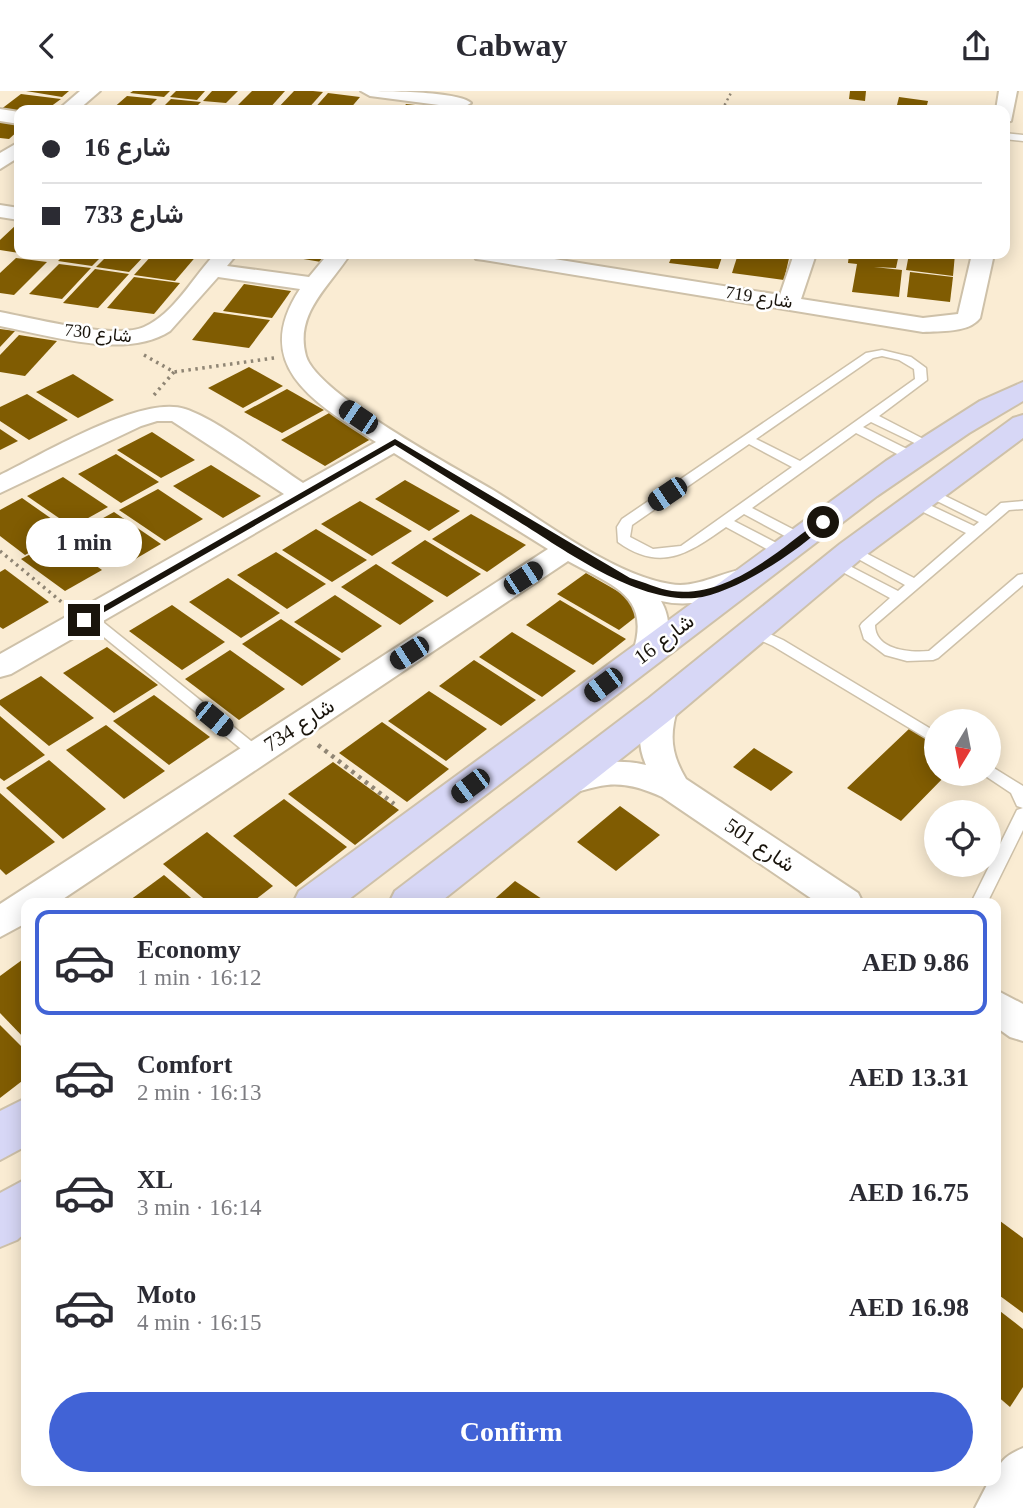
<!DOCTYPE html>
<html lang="en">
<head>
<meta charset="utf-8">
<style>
  body { margin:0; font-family:"Times New Roman",Vazirmatn,serif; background:#f2f2f3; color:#2b2b33; height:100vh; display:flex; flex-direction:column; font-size:26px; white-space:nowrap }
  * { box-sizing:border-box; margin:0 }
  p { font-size:23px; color:#7c7c81 }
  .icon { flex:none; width:38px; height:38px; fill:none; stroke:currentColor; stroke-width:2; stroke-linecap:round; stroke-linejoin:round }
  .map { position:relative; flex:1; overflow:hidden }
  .details { position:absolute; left:21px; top:807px; width:980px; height:588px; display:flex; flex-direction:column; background:#fff; border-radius:14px; box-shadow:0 4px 18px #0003 }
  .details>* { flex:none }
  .banner { position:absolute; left:14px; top:14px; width:996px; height:154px; border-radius:14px; box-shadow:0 4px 18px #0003; display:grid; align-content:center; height:154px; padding:0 28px; background:#fff }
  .needle { width:46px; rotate:190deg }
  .fabs { position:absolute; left:924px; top:618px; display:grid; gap:14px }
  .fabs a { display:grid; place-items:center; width:77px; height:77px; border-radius:50%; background:#fff; box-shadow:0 4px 18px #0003; font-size:35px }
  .end { position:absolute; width:32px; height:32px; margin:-16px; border:9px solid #19140c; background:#fff; box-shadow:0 0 0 4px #fff }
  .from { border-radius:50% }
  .bubble { position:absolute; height:49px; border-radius:24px; background:#fff; box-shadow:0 4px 18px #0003; font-size:23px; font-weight:800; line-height:49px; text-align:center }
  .car { position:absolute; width:21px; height:42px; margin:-21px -10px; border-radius:9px; box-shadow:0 0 5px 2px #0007; background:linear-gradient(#222 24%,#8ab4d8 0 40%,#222 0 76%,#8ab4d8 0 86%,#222 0) }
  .banner b { display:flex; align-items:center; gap:24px; height:66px; font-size:26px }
  .banner b+b { border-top:2px solid #e1e1e2 }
  .banner i { width:18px; height:18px; background:#2b2b33 }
  ul { padding:12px 0 0; list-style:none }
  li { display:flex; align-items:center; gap:21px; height:105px; margin:0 14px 10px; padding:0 14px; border:4px solid transparent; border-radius:14px }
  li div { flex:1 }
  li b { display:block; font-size:26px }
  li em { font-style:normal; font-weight:800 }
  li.on { border-color:#4163d6 }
  li>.icon { width:63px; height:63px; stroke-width:1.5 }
  .button { display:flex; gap:14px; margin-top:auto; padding:14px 28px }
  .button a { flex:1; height:80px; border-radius:42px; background:#4163d6; color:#fff; font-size:28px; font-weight:800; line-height:80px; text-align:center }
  header { display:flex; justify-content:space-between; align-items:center; height:91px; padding:0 28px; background:#fff; font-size:32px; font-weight:800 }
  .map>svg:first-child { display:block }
</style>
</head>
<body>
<header><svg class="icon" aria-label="back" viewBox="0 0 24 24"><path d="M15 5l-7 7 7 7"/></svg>Cabway<svg class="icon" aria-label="share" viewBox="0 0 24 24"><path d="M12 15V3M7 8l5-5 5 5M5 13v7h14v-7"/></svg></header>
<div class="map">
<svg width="1023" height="1417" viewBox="0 0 1023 1417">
  <rect width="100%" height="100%" fill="#faecd3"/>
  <g fill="#805c02">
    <path d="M26 0H69L62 6Z"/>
    <path d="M133 0H170L164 6 130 2Z"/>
    <path d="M176 0H205L197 9 170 6Z"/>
    <path d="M212 0H238L226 12 203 10Z"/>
    <path d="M252 0H285L268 19 237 15Z"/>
    <path d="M294 0H313L323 1 307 19H276Z"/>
    <path d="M850 0H866L865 10 849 8Z"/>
    <path d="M328 2 360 6 349 19H313Z"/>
    <path d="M21 3 61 8 46 19H19V22L0 19Z"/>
    <path d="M127 5 157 8 146 19H111Z"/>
    <path d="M899 6 928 10 926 18 897 14Z"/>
    <path d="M171 8 201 11 193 19H160Z"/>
    <path d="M406 13 443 17 442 19H402Z"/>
    <path d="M202 14 229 17 226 19H196Z"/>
    <path d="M0 27 19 29V39L9 48 0 47Z"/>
    <path d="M17 133 19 162 0 159V149Z"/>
    <path d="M65 163H104L92 175 58 170Z"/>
    <path d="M109 163H146L129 181 96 176Z"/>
    <path d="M153 163H198L175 190 134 184Z"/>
    <path d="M274 163H327L321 171Z"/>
    <path d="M673 163H723L718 178 669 172Z"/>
    <path d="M738 163H790L784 189 732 182Z"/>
    <path d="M849 163H899L896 177 874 176 902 179 899 206 852 201 857 173 848 172Z"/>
    <path d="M909 163H955L953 185 906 179Z"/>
    <path d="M16 167 47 171 14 204 0 202V182Z"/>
    <path d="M59 173 91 177 62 208 29 203Z"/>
    <path d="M95 178 129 183 98 217 63 212Z"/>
    <path d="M910 181 953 186 950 211 907 206Z"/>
    <path d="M134 186 180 192 154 223 107 217Z"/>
    <path d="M244 193 291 200 272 227 223 220Z"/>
    <path d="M214 221 270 229 249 257 192 249Z"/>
    <path d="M0 238 15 240 0 256Z"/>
    <path d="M19 244 57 250 25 285 0 281V264Z"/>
    <path d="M249 276 283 295 243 317 208 297Z"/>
    <path d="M73 283 114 309 78 327 36 301Z"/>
    <path d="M287 298 324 319 282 342 244 321Z"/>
    <path d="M27 303 68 329 29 349 0 330V316Z"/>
    <path d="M331 321 376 345 325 375 281 349Z"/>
    <path d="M0 338 18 350 0 359Z"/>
    <path d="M152 341 195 369 161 387 117 359Z"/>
    <path d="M116 363 159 391 121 412 78 383Z"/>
    <path d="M211 374 261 405 223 427 173 395Z"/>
    <path d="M63 386 108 416 72 436 27 405Z"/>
    <path d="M405 389 460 420 429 440 375 408Z"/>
    <path d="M158 398 203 428 165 450 119 419Z"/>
    <path d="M22 407 69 440 25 464 0 445V419Z"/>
    <path d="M360 410 412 440 372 465 321 433Z"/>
    <path d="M114 421 161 453 125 474 78 441Z"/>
    <path d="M471 423 526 454 487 481 432 448Z"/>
    <path d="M316 438 367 469 332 491 282 459Z"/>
    <path d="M59 448 102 479 65 500 21 468Z"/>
    <path d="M425 449 481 483 447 506 391 472Z"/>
    <path d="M276 461 326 493 287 518 237 484Z"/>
    <path d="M376 473 434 510 400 534 341 496Z"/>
    <path d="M5 478 49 511 3 538 0 536V481Z"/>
    <path d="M586 482 647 517 619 539 557 503Z"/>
    <path d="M228 487 280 522 241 547 189 511Z"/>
    <path d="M335 504 382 535 342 562 294 531Z"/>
    <path d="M560 509 626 548 593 574 526 534Z"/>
    <path d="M172 514 225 551 182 579 129 540Z"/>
    <path d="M281 528 341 568 302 595 242 553Z"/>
    <path d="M512 541 576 580 542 606 479 566Z"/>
    <path d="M107 556 158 594 114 622 63 582Z"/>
    <path d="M230 559 285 598 239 629 185 588Z"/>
    <path d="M474 569 536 609 501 635 439 595Z"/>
    <path d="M41 585 94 627 49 655 0 614V609Z"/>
    <path d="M429 600 487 638 446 670 388 630Z"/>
    <path d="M154 604 210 646 169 674 113 630Z"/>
    <path d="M0 625 45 664 4 690 0 687Z"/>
    <path d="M382 631 449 678 407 711 339 662Z"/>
    <path d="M106 634 165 680 124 708 66 659Z"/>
    <path d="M910 637 936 652V682H948L901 730 847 697Z"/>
    <path d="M754 657 793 681 771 700 733 676Z"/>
    <path d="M49 669 106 718 63 748 6 697Z"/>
    <path d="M333 671 399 719 355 754 288 703Z"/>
    <path d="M0 702 55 751 6 784 0 778Z"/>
    <path d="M284 708 347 756 296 796 233 745Z"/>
    <path d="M620 715 660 744 616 780 577 751Z"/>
    <path d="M207 741 273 795 251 812H209L163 773Z"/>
    <path d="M164 784 197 812H126Z"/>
    <path d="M515 790 548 812H490Z"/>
    <path d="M26 866V949L0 922V885Z"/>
    <path d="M0 934 26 960V987L0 1007Z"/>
    <path d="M996 1127 1023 1147V1222L996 1202Z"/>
    <path d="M996 1217 1023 1238V1296L1010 1316 996 1304Z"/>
  </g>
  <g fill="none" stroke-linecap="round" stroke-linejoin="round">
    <defs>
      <g id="lane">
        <path d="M1004 42 1023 44V50L1004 48Z"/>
        <path d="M882 259 911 266 926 277 927 289 879 325 935 354 933 357H925L871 331 863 336 917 363V369H909L856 342 752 417 806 445V451H796L744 423 734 430 788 458V464H778L726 436C689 462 661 482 618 451L617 436 622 428 866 262ZM882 265 899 269 914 278 915 288 800 370 756 348 873 267ZM749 353 792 376 681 455 653 458 630 446 632 434Z"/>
        <path d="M929 397 986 425 1001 412 1023 410V418L1009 419 875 534C875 559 910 562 929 560L1018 484 1023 483V494L938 567 933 569 907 570 885 564 864 548 860 535 862 532 890 507 828 473 830 470H840L898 500 905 494 844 460 851 456 856 457 914 487 966 442 911 415V409H919L974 435 979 431 925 404V398Z"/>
        <path d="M88 521 93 523 261 658 264 662 261 666H251L83 529 81 526 83 523Z"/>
        <path d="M754 536 783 549 936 641V653L773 555 749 544 747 541 749 538Z"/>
        <path d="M989 674 1023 695V739L987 812H971L1017 719 1023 717 1017 715 1011 702 984 684 989 682Z"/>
      </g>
      <g id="street">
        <path d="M80 0H100L78 19H58Z"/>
        <path d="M361 0C381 0 459 0 471 12L462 17 370 5Z"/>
        <path d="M999 0H1017L1011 30 1004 31V19H996Z"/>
        <path d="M0 18 19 21V33L0 30Z"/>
        <path d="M19 51V66L0 78V62Z"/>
        <path d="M0 114 19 117V129L0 126Z"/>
        <path d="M215 163H237L227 175 309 186 328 163H350C330 195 294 222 306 265 317 303 456 377 493 399 544 430 613 484 670 493 703 499 731 473 757 479L761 486 757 493C726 505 695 518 661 510 672 529 670 550 659 568L648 571 637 568 633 561C652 503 610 494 568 470L57 812H26V832L0 846V813L548 458 394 362 11 583 0 586V563L284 403 172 330H157L141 335 0 402V384C41 364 142 303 185 318 219 329 271 371 303 392L376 351C316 313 249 275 300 198L218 186 170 240C126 269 48 244 0 235V221C33 227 115 249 144 236 174 223 194 185 215 163Z"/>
        <path d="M473 163H523L780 204 794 163H816L801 208 923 227 958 223 972 163H994L980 227C969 242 940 240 923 241L484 169 476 168Z"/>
        <path d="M662 605 673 608 678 616C669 644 671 663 686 688L858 802 863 812H818L662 706C644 698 627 692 607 694 588 696 571 706 552 701L548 692 552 683C584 674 613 666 646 674 636 652 639 629 651 608Z"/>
        <path d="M996 899 1023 913V950L1010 946 996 936Z"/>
        <path d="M1023 1357V1417H975L989 1390H996C996 1371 1007 1364 1023 1357Z"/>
      </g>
      <g id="secondary">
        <path d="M1023 291V310L969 342 877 405 344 812H293L299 800 886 370 980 310Z"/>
        <path d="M1023 324V347L862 467 675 625 439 812H389L395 800 649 607 840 453 1013 327Z"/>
        <path d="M26 1007V1055L0 1069V1020Z"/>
        <path d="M26 1088V1141L17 1149 0 1156V1102Z"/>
      </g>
    </defs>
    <use href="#lane" stroke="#cec1a9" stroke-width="3"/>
    <use href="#street" stroke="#cec1a9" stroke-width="4"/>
    <use href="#secondary" stroke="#cec1a9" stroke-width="4"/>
    <path stroke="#8f8574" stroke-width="2.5" stroke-dasharray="2 3.5" stroke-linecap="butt" d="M722 19 732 0"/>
    <g stroke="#8f8574" stroke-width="3.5" stroke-dasharray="2.5 4.5" stroke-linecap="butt">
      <path d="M144 264 174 281 274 267"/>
      <path d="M154 304 174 281"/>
      <path d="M0 460 64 513"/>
    </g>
    <path stroke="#8f8574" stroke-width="4.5" stroke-dasharray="3.5 5" stroke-linecap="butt" d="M318 654 394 713"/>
    <use href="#lane" fill="#fff" fill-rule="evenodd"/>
    <use href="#street" fill="#fff" fill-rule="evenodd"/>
    <use href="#secondary" fill="#d7d7f6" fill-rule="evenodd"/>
  </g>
  <path fill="#19140c" d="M395 348 630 487C644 491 658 498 672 500 728 507 778 460 820 429L828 431C801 459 734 503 695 507 635 512 562 457 513 427 473 403 434 378 395 354L87 531 79 529Z"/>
  <g text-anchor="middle" stroke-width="5" stroke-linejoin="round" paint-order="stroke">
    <g font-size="18" fill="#19140c" stroke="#fff">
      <text transform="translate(759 206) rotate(9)" y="6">شارع 719</text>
      <text transform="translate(98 242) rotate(6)" y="6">شارع 730</text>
    </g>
    <g font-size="21" fill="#19140c" stroke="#fff">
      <text transform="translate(664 548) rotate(-37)" y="7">شارع 16</text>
      <text transform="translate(299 634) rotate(-33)" y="7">شارع 734</text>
      <text transform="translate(760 754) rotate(34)" y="7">شارع 501</text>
    </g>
  </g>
</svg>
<div class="fabs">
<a><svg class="needle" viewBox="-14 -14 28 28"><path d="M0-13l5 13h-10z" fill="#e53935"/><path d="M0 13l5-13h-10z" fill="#7c7c81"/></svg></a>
<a><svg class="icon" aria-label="locate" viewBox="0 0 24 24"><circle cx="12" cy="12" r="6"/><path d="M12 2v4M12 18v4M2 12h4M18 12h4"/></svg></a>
</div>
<i class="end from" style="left:823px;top:431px"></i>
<i class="end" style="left:84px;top:529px"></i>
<div class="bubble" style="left:26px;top:427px;width:116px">1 min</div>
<i class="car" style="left:358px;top:326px;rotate:304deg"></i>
<i class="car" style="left:667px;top:403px;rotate:236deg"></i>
<i class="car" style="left:523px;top:487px;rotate:57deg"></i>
<i class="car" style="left:409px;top:562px;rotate:237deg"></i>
<i class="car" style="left:603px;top:594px;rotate:233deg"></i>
<i class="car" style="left:214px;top:628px;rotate:129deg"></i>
<i class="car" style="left:470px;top:695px;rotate:233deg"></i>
<div class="banner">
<b><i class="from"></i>شارع 16</b>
<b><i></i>شارع 733</b>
</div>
<section class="details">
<ul>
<li class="on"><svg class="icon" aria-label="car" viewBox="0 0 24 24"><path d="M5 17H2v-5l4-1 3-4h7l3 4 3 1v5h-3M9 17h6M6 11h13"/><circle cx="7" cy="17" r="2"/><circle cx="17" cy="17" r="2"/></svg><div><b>Economy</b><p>1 min · 16:12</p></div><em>AED 9.86</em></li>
<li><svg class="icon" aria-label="car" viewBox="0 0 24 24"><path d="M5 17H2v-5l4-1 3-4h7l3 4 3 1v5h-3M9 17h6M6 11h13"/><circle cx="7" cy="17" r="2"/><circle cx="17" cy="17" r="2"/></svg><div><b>Comfort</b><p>2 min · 16:13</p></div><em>AED 13.31</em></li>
<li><svg class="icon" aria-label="car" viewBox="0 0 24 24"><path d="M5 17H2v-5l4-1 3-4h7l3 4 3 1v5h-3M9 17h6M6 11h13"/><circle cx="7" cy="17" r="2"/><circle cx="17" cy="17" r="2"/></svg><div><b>XL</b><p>3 min · 16:14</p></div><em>AED 16.75</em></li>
<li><svg class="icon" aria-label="car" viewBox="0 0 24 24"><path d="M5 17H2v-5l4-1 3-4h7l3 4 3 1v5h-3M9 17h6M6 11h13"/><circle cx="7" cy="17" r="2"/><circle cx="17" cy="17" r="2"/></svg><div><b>Moto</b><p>4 min · 16:15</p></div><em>AED 16.98</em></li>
</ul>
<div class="button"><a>Confirm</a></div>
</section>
</div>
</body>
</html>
